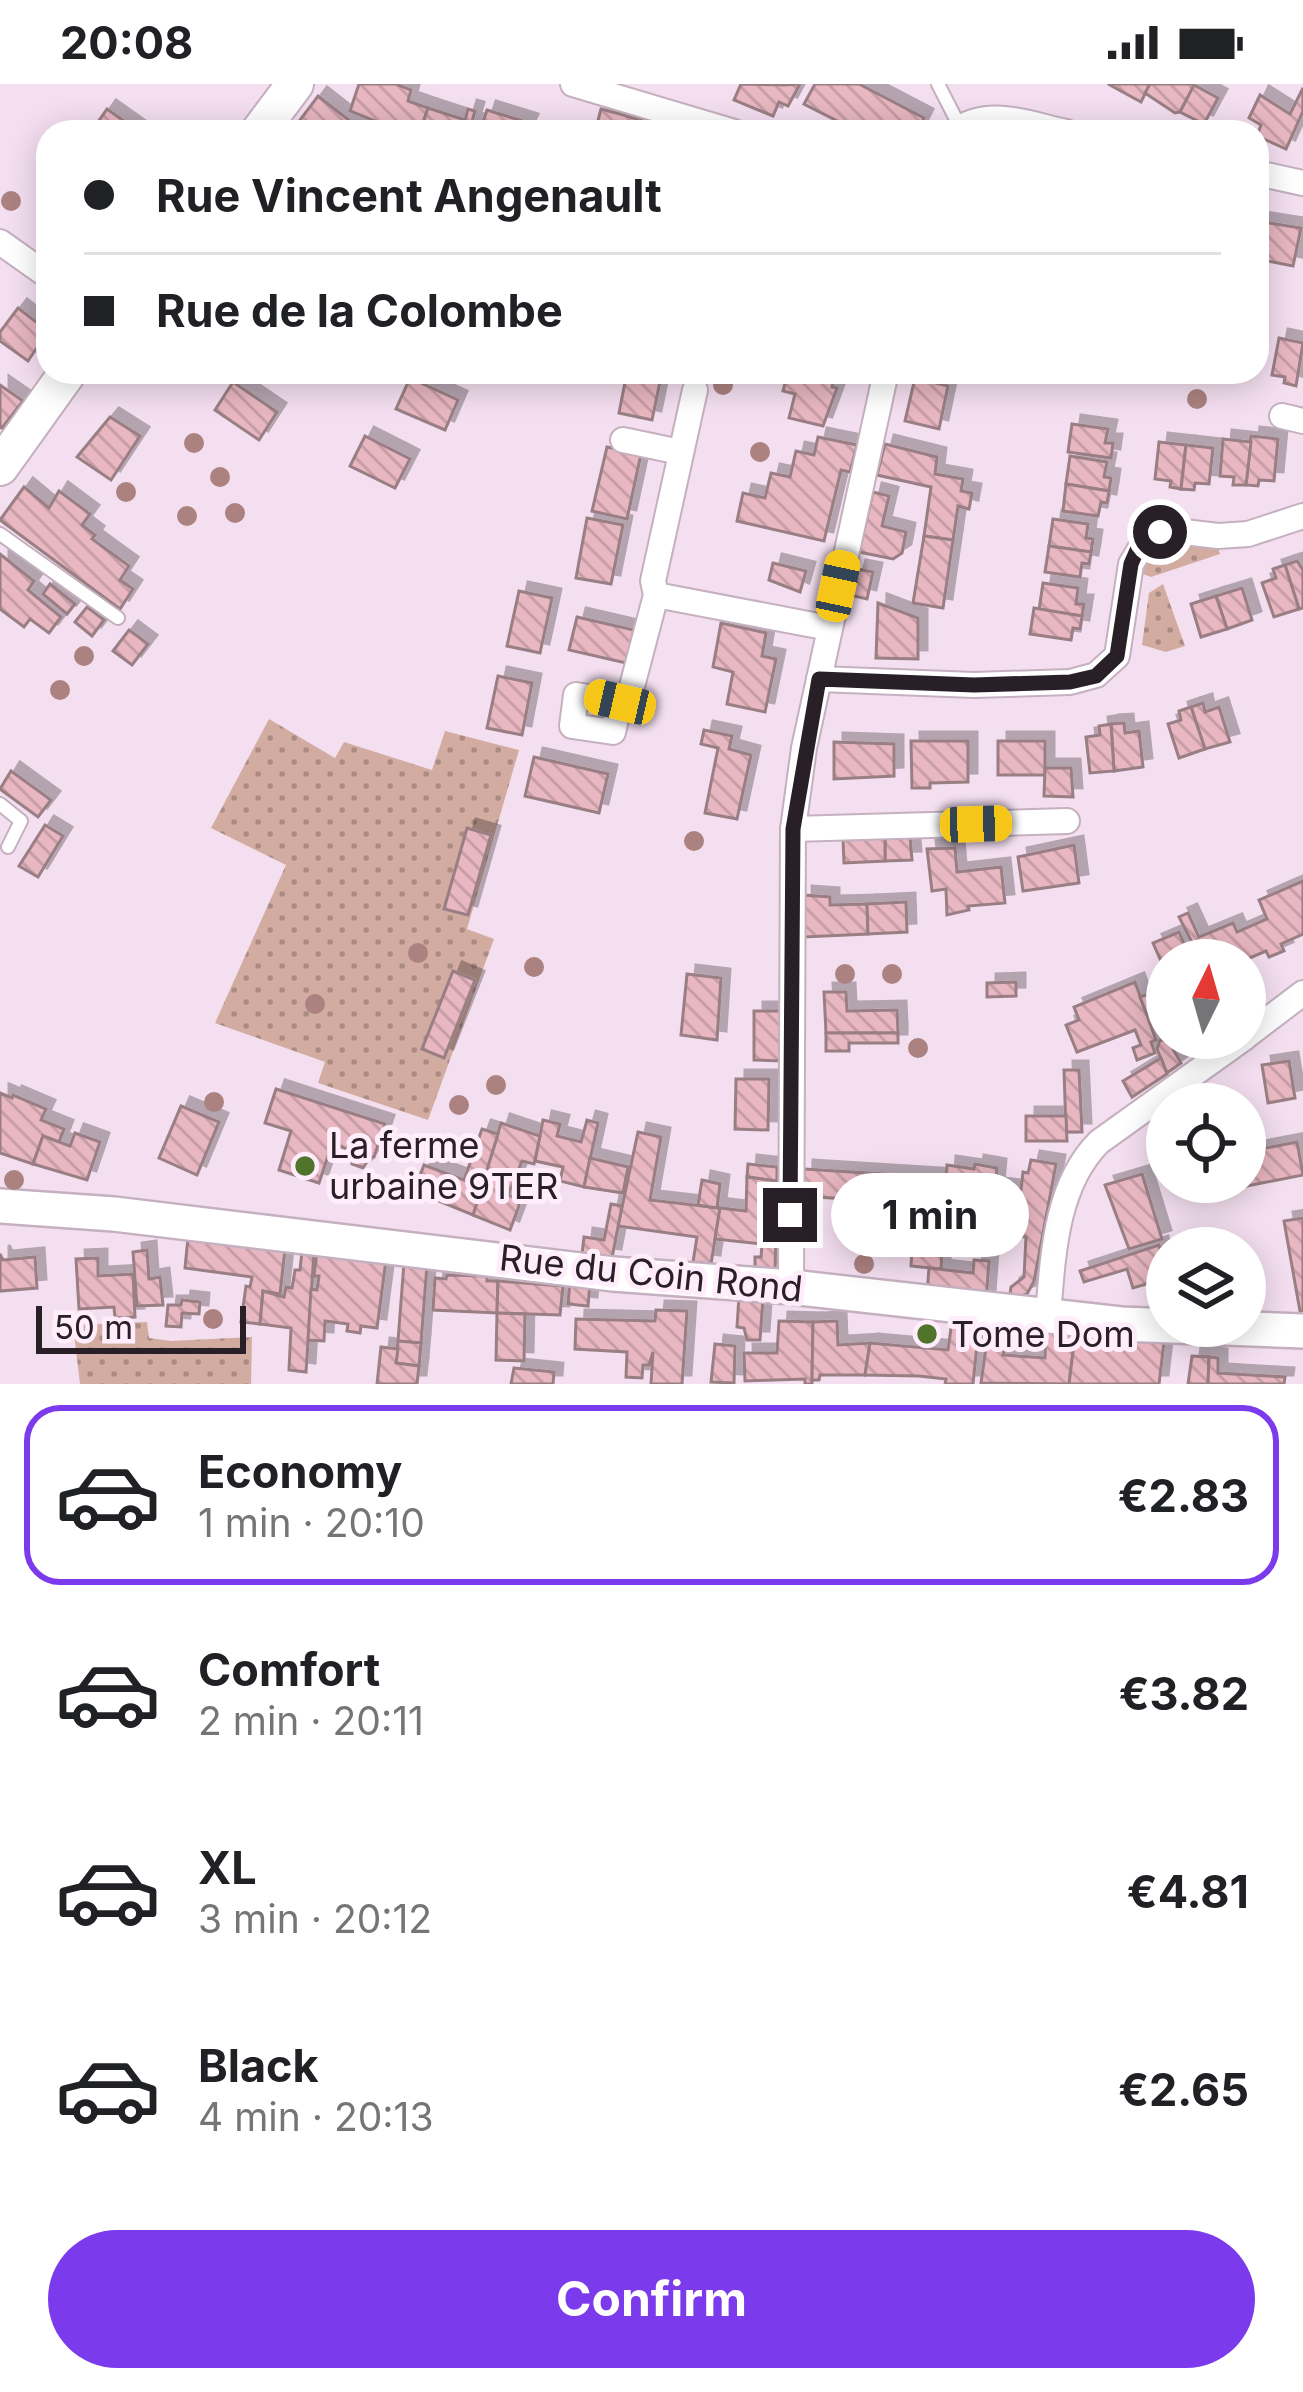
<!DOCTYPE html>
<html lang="en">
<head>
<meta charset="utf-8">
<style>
  body { margin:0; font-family:Inter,sans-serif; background:#f6f6f6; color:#202124; height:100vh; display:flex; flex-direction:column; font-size:45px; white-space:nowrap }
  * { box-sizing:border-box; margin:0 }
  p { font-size:39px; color:#757577 }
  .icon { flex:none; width:66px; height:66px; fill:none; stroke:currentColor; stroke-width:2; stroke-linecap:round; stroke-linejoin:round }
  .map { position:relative; height:1300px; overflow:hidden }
  .side { display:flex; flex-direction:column; background:#fff; flex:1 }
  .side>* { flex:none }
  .banner { position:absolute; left:36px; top:36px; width:1233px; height:264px; border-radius:36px; box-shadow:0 6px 30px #0003; display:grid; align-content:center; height:264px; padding:0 48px; background:#fff }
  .needle { width:78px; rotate:5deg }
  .tools { position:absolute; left:1146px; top:855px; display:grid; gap:24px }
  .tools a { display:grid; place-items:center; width:120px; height:120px; border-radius:50%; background:#fff; box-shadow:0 6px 30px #0003; font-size:60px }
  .scale { position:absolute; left:36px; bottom:30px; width:210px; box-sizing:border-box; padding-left:12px; border:6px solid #282026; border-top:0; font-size:33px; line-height:42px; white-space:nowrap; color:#282026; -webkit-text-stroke:9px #ffedfb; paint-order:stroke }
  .end { position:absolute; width:54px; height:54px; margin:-27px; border:15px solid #282026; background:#fff; box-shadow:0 0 0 6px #fff }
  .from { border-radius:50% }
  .bubble { position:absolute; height:84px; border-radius:42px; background:#fff; box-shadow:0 6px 30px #0003; font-size:39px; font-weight:700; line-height:84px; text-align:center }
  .car { position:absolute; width:36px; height:72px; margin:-36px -18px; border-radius:15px; box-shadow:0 0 9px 3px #0007; background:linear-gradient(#f5c518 24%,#345 0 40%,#f5c518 0 76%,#345 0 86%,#f5c518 0) }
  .banner b { display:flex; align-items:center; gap:42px; height:114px; font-size:45px }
  .banner b+b { border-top:3px solid #e0e0e0 }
  .banner i { width:30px; height:30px; background:#202124 }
  ul { padding:21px 0 0; list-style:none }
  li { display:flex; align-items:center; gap:36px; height:180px; margin:0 24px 18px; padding:0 24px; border:6px solid transparent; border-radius:36px }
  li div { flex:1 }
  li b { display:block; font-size:45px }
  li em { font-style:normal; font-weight:700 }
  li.selected { border-color:#7c3aed }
  li>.icon { width:108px; height:108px; stroke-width:1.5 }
  .button { display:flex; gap:24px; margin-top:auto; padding:24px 48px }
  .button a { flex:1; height:138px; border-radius:72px; background:#7c3aed; color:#fff; font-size:48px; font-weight:700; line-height:138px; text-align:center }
  .status { display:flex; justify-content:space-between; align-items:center; height:84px; padding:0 60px; background:#fff; direction:ltr }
  .status svg { height:33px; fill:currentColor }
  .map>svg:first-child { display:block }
</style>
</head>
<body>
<div class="status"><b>20:08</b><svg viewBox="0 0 49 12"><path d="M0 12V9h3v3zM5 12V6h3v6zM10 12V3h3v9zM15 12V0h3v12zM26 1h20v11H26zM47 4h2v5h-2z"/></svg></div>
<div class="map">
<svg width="1303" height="1300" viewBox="0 0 1303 1300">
  <defs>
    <pattern id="grass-dots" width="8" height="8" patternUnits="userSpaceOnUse" patternTransform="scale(3)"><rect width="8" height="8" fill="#d2aca1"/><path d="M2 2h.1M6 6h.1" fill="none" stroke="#aa8c83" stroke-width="1.8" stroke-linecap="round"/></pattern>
    <pattern id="building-back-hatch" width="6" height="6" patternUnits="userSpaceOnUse" patternTransform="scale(3)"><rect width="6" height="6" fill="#e8b7c1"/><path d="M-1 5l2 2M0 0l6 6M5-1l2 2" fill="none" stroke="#c79da6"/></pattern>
    <filter id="shadow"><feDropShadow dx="9" dy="-9" stdDeviation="0" flood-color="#0004"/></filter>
  </defs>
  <rect width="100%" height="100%" fill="#f4dff0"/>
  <g fill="url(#grass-dots)">
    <path d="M1176 459 1218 464 1220 470 1151 493 1143 490C1147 471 1157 462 1176 459Z"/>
    <path d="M1163 500 1185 562 1166 568 1142 561 1149 509Z"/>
    <path d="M269 635 335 674 344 658 432 686 445 647 519 666 467 845 494 855 428 1036 318 999 325 978 215 939 286 781 211 744Z"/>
    <path d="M147 1238 149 1254 171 1257 252 1253 251 1300H80L73 1241Z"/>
  </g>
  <g fill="url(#building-back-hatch)" stroke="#997f84" stroke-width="3" filter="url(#shadow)">
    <path d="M359 0H396L411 6 408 17 428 24 420 48H402L350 27Z"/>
    <path d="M741 0 784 1 800 0 788 22 779 18 773 32 734 16Z"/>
    <path d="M815 0H859L924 34 918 46 923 48H859L804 20Z"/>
    <path d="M1108 0H1150L1141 18Z"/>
    <path d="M1150 0H1195L1180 28 1175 29 1145 9Z"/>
    <path d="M1194 1 1218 14 1204 40 1180 28Z"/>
    <path d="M1303 4V27L1286 65 1257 52 1261 41 1249 34 1260 11 1290 30Z"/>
    <path d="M318 12 364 48H291Z"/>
    <path d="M428 24 465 36 468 25 475 27 469 48H420Z"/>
    <path d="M107 25 138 47 137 48H97L102 41 98 38Z"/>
    <path d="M601 25 620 30 679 48H595Z"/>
    <path d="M487 26 529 39 525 48H469L472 38 482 41Z"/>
    <path d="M1257 137 1301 144 1293 182 1257 175Z"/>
    <path d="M18 224 48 247 28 277 0 257V248Z"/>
    <path d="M1279 254 1303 259 1296 302 1284 299 1285 293 1272 291Z"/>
    <path d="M627 288H662L652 336 619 329Z"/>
    <path d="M788 288 835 290 832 303 837 304 823 342 789 334 795 310 783 307Z"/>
    <path d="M410 294 458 316 445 346 396 325Z"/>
    <path d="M915 294 948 302 939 345 905 337Z"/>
    <path d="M233 298 277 328 259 356 215 326Z"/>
    <path d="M0 301 23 317 2 344 0 343Z"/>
    <path d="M110 333 140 352 111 396 77 373Z"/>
    <path d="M1072 340 1108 345 1105 359H1113L1111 374 1068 368Z"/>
    <path d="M365 352 410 375 395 404 350 382Z"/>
    <path d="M1251 352 1278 355 1274 397 1259 396 1258 402 1246 401Z"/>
    <path d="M818 353 857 361 850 388 841 386 824 457 737 437 743 409 765 414 771 389 790 393 796 367 814 371Z"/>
    <path d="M1223 355 1251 358 1246 401H1233L1234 393 1220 392Z"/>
    <path d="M1159 358 1186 361 1181 405 1170 403 1171 397 1155 395Z"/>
    <path d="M885 360 937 373 935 390 963 395 961 407 972 409 969 425 958 422 953 456 924 452 931 403 877 391Z"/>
    <path d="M1186 361 1213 364 1209 400 1195 399 1194 406 1181 405Z"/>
    <path d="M607 363 641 370 627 435 592 427Z"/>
    <path d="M1070 372 1107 378 1104 393 1111 394 1109 407 1066 400Z"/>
    <path d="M1066 400 1109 407 1107 419 1101 418 1098 432 1063 427Z"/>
    <path d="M24 403 49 424 59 407 90 430 82 441 95 451 92 455 129 482 120 496 133 505 120 525 0 436Z"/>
    <path d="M873 408 889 412 882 442 906 448 902 469 893 475 859 468Z"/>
    <path d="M587 434 623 441 611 500 576 494Z"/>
    <path d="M1053 435 1088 440 1086 454 1093 455 1091 468 1049 462Z"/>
    <path d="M924 452 953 456 943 524 913 519Z"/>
    <path d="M1049 462 1091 468 1089 480 1082 479 1080 493 1045 488Z"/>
    <path d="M0 470 34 497 28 506 61 533 49 549 30 535 24 543 0 525Z"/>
    <path d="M1297 477 1303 486V524L1299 525 1285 481Z"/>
    <path d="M773 479 806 487 800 508 769 496Z"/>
    <path d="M1285 481 1299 525 1274 533 1262 499 1276 494 1273 485Z"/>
    <path d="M857 485 873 488 867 515 850 511Z"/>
    <path d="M1043 499 1078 504 1076 520H1084L1082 532 1039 526Z"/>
    <path d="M50 500 75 520 67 530 43 510Z"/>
    <path d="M1242 504 1252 536 1227 545 1216 512Z"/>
    <path d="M519 507 552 514 540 569 507 562Z"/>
    <path d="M1216 512 1227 545 1201 553 1191 520Z"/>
    <path d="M878 519 918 534V575L876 574Z"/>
    <path d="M87 523 104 536 92 552 75 538Z"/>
    <path d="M1034 524 1082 532 1080 545 1073 544 1071 556 1030 550Z"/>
    <path d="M577 533 634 546 626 579 569 566Z"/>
    <path d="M721 539 766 549 762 572 776 575 765 628 727 620 733 588 713 583Z"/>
    <path d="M129 546 148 560 132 581 113 567Z"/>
    <path d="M498 592 532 599 522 651 487 644Z"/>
    <path d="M1203 619 1205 628 1219 623 1230 658 1205 665 1191 623Z"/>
    <path d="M1191 623 1205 665 1179 674 1168 640 1181 636 1179 627Z"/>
    <path d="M1124 639 1125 649 1139 647 1143 683 1114 687 1111 640Z"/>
    <path d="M1111 640 1114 687 1090 689 1086 653 1100 651 1099 642Z"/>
    <path d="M704 646 732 652 729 665 751 671 737 735 705 729 718 664 701 660Z"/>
    <path d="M911 657H968V698L930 699V704H912Z"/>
    <rect x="998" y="657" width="47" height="34"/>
    <path d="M834 658 894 660V692L834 695Z"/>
    <path d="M534 673 608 690 599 729 525 712Z"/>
    <path d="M1045 684H1071L1073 713 1044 712Z"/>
    <path d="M11 687 51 716 38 733 0 705Z"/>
    <path d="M45 741 63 752 38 793 19 782Z"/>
    <path d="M467 744 491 751 468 831 444 825Z"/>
    <path d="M910 753 912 776 885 777V754Z"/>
    <path d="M885 754V777L844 779 843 756Z"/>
    <path d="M1074 761 1079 799 1023 807 1018 773Z"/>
    <path d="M955 764 957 788 1001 783 1005 819 968 822 969 826 947 831 946 805 932 807 927 765Z"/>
    <path d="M1303 797V850L1281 860 1284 867 1269 873 1266 867 1245 876H1201L1179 833 1188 829 1199 853 1233 839 1237 848 1267 835 1259 816Z"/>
    <path d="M803 811 830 813V821L867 820 868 850 804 853Z"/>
    <path d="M906 818 907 848 868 850 867 820Z"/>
    <path d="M1179 848 1187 867 1161 877 1153 859Z"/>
    <path d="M453 887 475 896 444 974 422 965Z"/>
    <path d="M687 890 721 894 717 956 681 951Z"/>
    <path d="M1016 898V912L987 913V899Z"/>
    <path d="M1135 898 1156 956 1151 958 1155 969 1137 976 1133 964 1141 961 1135 946 1077 968 1066 941 1079 936 1074 923Z"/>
    <path d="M1167 903V935L1151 941 1140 913Z"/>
    <path d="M824 908H846L847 927 897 926 898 949H826Z"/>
    <path d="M754 927H783L782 977 754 976Z"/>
    <path d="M826 949H898V959H849V967H826Z"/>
    <path d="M1160 956 1174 958 1173 965 1181 979 1167 989 1157 965Z"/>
    <path d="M1161 974 1167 990 1132 1013 1123 997Z"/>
    <path d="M1289 977 1295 1014 1268 1019 1262 981Z"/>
    <path d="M1064 986H1079L1082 1048H1066Z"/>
    <path d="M736 995H769L768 1046 735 1045Z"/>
    <path d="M276 1005 385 1040 374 1073H370L363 1084 352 1080 354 1067 332 1060 319 1099 279 1086 291 1047 265 1039Z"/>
    <path d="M0 1009 12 1014 13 1011 46 1025 41 1036 64 1045 59 1058 43 1052 33 1080 0 1069Z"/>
    <path d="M181 1022 219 1038 197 1091 159 1074Z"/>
    <path d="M1167 1031V1072L1154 1079 1151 1042Z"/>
    <path d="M1026 1032H1066L1067 1057H1026Z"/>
    <path d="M543 1036 560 1040 557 1052 581 1058 587 1036 598 1039 584 1103 560 1097 563 1083 535 1077Z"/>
    <path d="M501 1039 540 1052 534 1080 522 1077 508 1111 517 1115 519 1122 510 1146 473 1131Z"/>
    <path d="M482 1045 498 1050 473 1131 414 1107 424 1081 464 1096Z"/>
    <path d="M638 1048 661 1053 650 1116 720 1124 711 1180 693 1178 697 1153 618 1142Z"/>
    <path d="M75 1049 100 1058 87 1096 33 1080 43 1052 70 1062Z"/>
    <path d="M1297 1058 1303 1091 1247 1102 1245 1068Z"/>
    <path d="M590 1074 628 1083 623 1109 584 1103Z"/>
    <path d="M1031 1076 1056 1080 1034 1197 1027 1210 1009 1217 1011 1203 1024 1193 1026 1153 991 1149 995 1103 1021 1106 1023 1088 1028 1089Z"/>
    <path d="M748 1080 777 1083V1097L747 1093Z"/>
    <path d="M975 1080 997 1084 991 1149 943 1145 947 1081 974 1085Z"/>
    <path d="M804 1085 946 1094 941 1185 911 1182 914 1130 874 1127 875 1117 803 1112Z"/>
    <path d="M1142 1090 1162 1155 1129 1165 1105 1101Z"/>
    <path d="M747 1093 777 1097 775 1189 755 1188V1173H761L762 1160 715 1155 720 1124 746 1127Z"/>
    <path d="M702 1096 720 1100 717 1124 698 1121Z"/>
    <path d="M611 1120 622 1122 612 1174 582 1170 584 1153 604 1156Z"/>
    <path d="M1303 1134V1233H1301L1284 1137Z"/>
    <path d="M188 1154 285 1165 280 1210 263 1207 260 1240 241 1238 246 1202 250 1203 252 1193 185 1184Z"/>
    <path d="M1159 1161 1167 1194 1133 1204 1127 1185 1084 1198 1080 1187Z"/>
    <path d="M147 1166 149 1195 160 1193 163 1221 137 1222 133 1168Z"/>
    <path d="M302 1167 314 1168 306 1288 289 1286 291 1244 260 1240 263 1207 284 1213 286 1203 292 1204 295 1186H300Z"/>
    <path d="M317 1168 386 1176 377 1244 361 1242 360 1249 347 1247 348 1240 325 1237 324 1257 308 1256 311 1205 317 1206 319 1192H314Z"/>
    <path d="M0 1170 3 1176 35 1173 37 1204 0 1207Z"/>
    <path d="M98 1174V1192L133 1190 135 1233 115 1234 114 1223 79 1225 76 1175Z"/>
    <path d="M974 1176 989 1177 986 1216 927 1209 929 1184 973 1189Z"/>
    <path d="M404 1179 427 1181 421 1259 398 1257Z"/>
    <path d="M447 1191 487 1192V1197H498L497 1229 433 1226 435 1194 446 1195Z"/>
    <path d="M498 1197 563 1202 560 1231 497 1229Z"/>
    <path d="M570 1197 590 1199 588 1222 568 1220Z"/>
    <path d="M739 1212 763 1214 760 1256H747L744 1244 737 1243Z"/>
    <path d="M182 1216 200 1218 199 1230 182 1229 181 1243 166 1242 168 1221H181Z"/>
    <path d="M656 1226 687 1227 682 1300H651L653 1268 649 1281H643L642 1294 626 1293 627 1268 575 1265 576 1235 655 1237Z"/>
    <path d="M497 1229 525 1230 524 1277 496 1276Z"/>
    <path d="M779 1237 813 1238 812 1300H805V1295L745 1297 744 1269H777Z"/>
    <path d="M837 1237 838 1261 870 1259 865 1291H820L819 1296H812L813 1238Z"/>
    <path d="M952 1237 979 1241 973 1300H945L946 1295 919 1292 865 1291 870 1259 948 1266Z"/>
    <path d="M989 1242 1011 1244 1003 1271 1045 1274 1046 1249 1075 1252 1069 1300 981 1299Z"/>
    <path d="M1075 1252 1164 1258 1159 1300H1069Z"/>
    <path d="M398 1257 421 1259 419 1282 396 1279Z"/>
    <path d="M715 1260 735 1262 734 1299 711 1298Z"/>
    <path d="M381 1263 398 1265 396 1279 419 1282 417 1300H377Z"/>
    <path d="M1192 1272 1209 1273 1208 1300H1188Z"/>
    <path d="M1209 1273 1218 1274V1289L1285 1293 1284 1300H1208Z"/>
    <path d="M514 1284 554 1288 553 1300H511Z"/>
  </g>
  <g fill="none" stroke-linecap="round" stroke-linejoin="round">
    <defs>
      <g id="service">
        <path d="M938 0 960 43"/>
        <path d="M0 450 118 534"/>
        <path d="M0 720 21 737 8 763"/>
      </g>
      <g id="minor">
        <path d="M573 0 734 48"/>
        <path d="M954 48C988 22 1028 40 1066 48"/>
        <path d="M1257 89 1303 99"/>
        <path d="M0 158 48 192"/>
        <path d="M1282 332 1303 337"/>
        <path d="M623 356 680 368"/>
        <path d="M656 511 829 544"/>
        <path d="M819 595 974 601 1070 598 1096 591 1117 572 1131 480 1146 455 1160 448 1176 447 1218 452 1248 450 1303 432"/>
        <path d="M620 618 576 611 572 642 613 648 620 618 630 610 656 511 653 497 695 306"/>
        <path d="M793 745 1067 737"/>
        <path d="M1245 953 1303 909"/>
        <path d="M791 1203 793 745 804 664 886 288"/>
        <path d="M1048 1232C1053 1173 1055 1102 1099 1058L1244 954"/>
      </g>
      <path id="tertiary" d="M0 1122 114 1130 613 1190 791 1203 1121 1240 1303 1247"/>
      <g id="secondary">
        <path d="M259 48 295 0"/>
        <path d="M0 383 68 288"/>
      </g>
    </defs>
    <use href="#service" stroke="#c5b0c0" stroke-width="16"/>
    <use href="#minor" stroke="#c5b0c0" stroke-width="28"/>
    <use href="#tertiary" stroke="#c5b0c0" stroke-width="38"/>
    <use href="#secondary" stroke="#c5b0c0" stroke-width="40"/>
    <use href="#service" stroke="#fff" stroke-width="12"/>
    <use href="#minor" stroke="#fff" stroke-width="24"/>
    <use href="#tertiary" stroke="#fff" stroke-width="33"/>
    <use href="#secondary" stroke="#fff" stroke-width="36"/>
  </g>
  <g fill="#ab8280">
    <circle cx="11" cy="117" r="10"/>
    <circle cx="723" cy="301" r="10"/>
    <circle cx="1197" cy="315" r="10"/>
    <circle cx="194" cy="359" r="10"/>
    <circle cx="760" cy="368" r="10"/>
    <circle cx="220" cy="393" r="10"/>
    <circle cx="126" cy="408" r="10"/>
    <circle cx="235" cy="429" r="10"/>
    <circle cx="187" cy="432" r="10"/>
    <circle cx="84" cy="572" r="10"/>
    <circle cx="60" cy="606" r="10"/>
    <circle cx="694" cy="757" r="10"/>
    <circle cx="418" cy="869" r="10"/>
    <circle cx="534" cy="883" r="10"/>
    <circle cx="845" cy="890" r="10"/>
    <circle cx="892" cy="890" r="10"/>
    <circle cx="315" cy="920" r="10"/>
    <circle cx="918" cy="964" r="10"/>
    <circle cx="496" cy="1001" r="10"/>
    <circle cx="214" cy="1018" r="10"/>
    <circle cx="459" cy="1021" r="10"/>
    <circle cx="14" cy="1096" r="10"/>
    <circle cx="864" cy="1180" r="10"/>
    <circle cx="213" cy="1235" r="10"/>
  </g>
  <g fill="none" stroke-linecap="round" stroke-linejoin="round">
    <path stroke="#282026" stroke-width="15" d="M790 1131 793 745 819 595 974 601 1070 598 1096 592 1117 572 1131 480 1138 464 1160 448"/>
  </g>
  <g fill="#51742d" stroke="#ffedfb" stroke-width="4.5">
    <circle cx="305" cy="1082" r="12"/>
    <circle cx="927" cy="1250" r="12"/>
  </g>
  <g text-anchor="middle" stroke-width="10" stroke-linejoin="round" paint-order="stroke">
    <g font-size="36" fill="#282026" stroke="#ffedfb" text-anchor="start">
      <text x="329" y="1074">La ferme<tspan x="329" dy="41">urbaine 9TER</tspan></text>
      <text x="951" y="1263">Tome Dom</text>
    </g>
    <g font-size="36" fill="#282026" stroke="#ffedfb">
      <text transform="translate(651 1189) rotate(6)" y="13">Rue du Coin Rond</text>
    </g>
  </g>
</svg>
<div class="tools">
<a><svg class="needle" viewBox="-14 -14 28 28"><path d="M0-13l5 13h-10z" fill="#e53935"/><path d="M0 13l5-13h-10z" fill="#757577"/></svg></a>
<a><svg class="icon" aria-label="locate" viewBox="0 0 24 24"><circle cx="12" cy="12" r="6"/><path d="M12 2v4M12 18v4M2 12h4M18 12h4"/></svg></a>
<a><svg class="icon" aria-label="layers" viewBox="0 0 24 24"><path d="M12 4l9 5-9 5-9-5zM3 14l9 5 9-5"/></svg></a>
</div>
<div class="scale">50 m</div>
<i class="end from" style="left:1160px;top:448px"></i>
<i class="end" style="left:790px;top:1131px"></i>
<div class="bubble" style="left:831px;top:1089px;width:198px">1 min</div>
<i class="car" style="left:838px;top:502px;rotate:12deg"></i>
<i class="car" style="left:620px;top:618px;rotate:283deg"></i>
<i class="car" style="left:976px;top:740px;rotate:88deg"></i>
<div class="banner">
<b><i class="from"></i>Rue Vincent Angenault</b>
<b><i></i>Rue de la Colombe</b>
</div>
</div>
<section class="side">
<ul>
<li class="selected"><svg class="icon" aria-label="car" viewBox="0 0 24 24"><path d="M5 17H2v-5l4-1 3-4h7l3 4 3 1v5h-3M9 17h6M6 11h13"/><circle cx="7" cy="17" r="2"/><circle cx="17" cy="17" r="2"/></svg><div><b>Economy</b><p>1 min · 20:10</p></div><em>€2.83</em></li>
<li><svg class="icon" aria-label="car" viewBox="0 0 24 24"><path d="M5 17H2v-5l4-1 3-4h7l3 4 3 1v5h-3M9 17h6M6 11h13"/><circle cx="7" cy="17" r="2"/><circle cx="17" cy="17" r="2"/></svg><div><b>Comfort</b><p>2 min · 20:11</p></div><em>€3.82</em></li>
<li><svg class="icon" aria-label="car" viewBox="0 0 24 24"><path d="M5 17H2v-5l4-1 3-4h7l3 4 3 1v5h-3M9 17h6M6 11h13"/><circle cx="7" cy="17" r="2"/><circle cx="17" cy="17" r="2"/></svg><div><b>XL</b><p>3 min · 20:12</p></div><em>€4.81</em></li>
<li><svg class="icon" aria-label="car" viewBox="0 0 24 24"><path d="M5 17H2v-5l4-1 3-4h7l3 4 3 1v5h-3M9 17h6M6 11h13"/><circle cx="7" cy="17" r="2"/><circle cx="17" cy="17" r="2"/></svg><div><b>Black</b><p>4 min · 20:13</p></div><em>€2.65</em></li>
</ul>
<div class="button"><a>Confirm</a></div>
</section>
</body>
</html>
